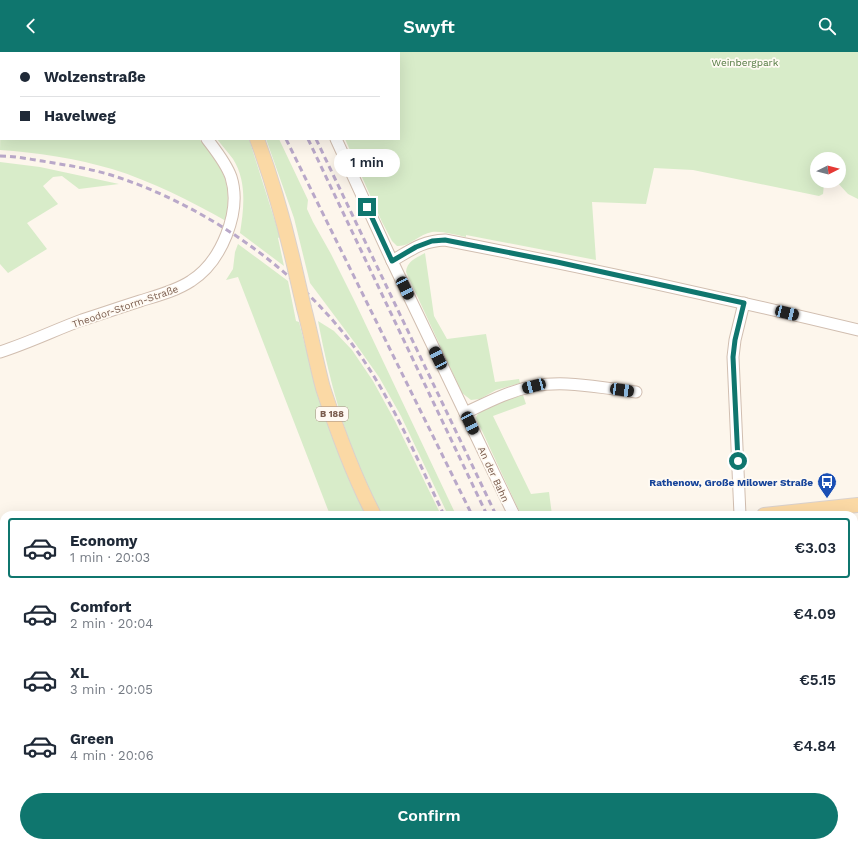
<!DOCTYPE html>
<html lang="en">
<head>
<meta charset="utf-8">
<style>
  body { margin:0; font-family:"Work Sans",sans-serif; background:#f6f6f7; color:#1f2937; height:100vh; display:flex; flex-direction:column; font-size:15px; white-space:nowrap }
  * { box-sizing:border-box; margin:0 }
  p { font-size:13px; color:#747a83 }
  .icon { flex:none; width:22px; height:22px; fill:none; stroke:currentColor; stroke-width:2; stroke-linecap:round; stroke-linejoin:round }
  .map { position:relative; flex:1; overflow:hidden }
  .details { position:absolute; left:0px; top:459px; width:858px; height:336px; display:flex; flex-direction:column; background:#fff; border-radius:12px 12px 0 0; box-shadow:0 4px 16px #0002 }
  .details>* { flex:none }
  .banner { position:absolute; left:0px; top:0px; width:400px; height:88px; box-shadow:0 4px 16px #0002; display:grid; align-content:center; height:88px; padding:0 20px; background:#fff }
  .needle { width:26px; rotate:84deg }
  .fabs { position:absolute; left:810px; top:100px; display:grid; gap:8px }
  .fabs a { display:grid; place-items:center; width:36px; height:36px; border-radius:50%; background:#fff; box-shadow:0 4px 16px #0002; font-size:20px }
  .end { position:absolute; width:18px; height:18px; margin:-9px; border:5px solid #0f766e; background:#fff; box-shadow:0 0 0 2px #fff }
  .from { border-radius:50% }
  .bubble { position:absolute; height:28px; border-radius:14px; background:#fff; box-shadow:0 4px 16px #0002; font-size:13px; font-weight:600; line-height:28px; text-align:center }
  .car { position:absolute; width:12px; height:24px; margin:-12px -6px; border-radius:5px; box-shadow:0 0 3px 1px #0007; background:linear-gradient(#222 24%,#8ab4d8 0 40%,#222 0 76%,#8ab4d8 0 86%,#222 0) }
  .banner b { display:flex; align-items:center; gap:14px; height:38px; font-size:15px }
  .banner b+b { border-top:1px solid #e0e1e3 }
  .banner i { width:10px; height:10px; background:#1f2937 }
  ul { padding:7px 0 0; list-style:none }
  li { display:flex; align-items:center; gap:12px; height:60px; margin:0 8px 6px; padding:0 12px; border:2px solid transparent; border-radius:4px }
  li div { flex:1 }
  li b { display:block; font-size:15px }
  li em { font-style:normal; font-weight:600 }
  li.current { border-color:#0f766e }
  li>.icon { width:36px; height:36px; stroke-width:1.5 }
  .button { display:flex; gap:8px; margin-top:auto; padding:8px 20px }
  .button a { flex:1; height:46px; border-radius:24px; background:#0f766e; color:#fff; font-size:16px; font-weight:600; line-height:46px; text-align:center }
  header { display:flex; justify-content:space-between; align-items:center; height:52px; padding:0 20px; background:#0f766e; color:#fff; font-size:18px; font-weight:600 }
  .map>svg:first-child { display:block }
</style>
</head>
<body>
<header><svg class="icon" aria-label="back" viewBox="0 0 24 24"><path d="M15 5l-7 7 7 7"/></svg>Swyft<svg class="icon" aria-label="search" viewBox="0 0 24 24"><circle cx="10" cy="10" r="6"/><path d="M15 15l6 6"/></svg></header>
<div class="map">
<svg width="858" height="795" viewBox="0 0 858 795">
  <rect width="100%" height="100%" fill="#fdf6ec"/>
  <g fill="#d8ecc9">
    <path d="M312 0H858V147L848 142 836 129H839V107H817V129H825L824 132 823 142 819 144 693 118 654 116 646 152 592 150 596 208 466 183V185C455 183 443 179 432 180 419 182 410 195 397 194L392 189 382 170 345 87H399V1Z"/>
    <path d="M1 51V87H199C224 117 232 129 226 169 191 149 151 129 112 117 78 107 35 100 0 98Z"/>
    <path d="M217 87H249L280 185 278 186 284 214 240 181C244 156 247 129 233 107 228 100 222 94 217 87Z"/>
    <path d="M266 87H279L308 148 307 157 313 170 331 202 355 250 456 463H448L401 364 379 325 355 291 310 231 294 166Z"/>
    <path d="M0 110 40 115 119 132 79 137 62 124 53 125 43 134 58 152 27 171 47 197 8 221 0 212Z"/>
    <path d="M238 192 288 229 296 269 299 270C316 336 334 402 366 463H330L238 225 226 228 233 217 235 200Z"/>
    <path d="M425 201 434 264 447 287 486 282 495 330 519 327 520 331 496 338 480 347 471 348 462 341 406 220C407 209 416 206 425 201Z"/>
    <path d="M318 269 334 279 352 298 373 329 395 369 441 463H382C349 402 331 337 318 269Z"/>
    <path d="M523 343 526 352 493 364 531 442 549 440 552 463H521L476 366C480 352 511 347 523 343Z"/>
    <path d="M858 657V795H711L719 791H854V659Z"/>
    <path d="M336 791H573L575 795H335Z"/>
  </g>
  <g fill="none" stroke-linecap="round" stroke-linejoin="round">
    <path stroke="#dcd0c4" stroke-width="14" stroke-dasharray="14 7" stroke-linecap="butt" d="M613 795 620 791"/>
    <defs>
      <g id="minor">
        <path d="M139 0 140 1"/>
        <path d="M301 0V1"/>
        <path d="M0 48H1"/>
        <path d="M336 87 392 209 514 463"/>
        <path d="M392 209C411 198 422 189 445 188 583 215 721 245 858 278"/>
        <path d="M0 300C28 291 55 278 82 268 101 262 121 255 140 249 156 244 176 239 191 229 221 210 242 160 231 125 226 111 216 99 207 87"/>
        <path d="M465 361C488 350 509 339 534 334 566 328 604 336 636 340"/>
        <path d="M740 463 733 305 735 288 744 251"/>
        <path d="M0 742 4 758"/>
        <path d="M0 771 4 769"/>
        <path d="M13 791 14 795"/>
        <path d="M670 791 671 795"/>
        <path d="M691 795 698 791"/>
      </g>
      <g id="major">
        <path d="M220 0V1"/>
        <path d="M257 87C273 130 285 173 295 217"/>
        <path d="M304 256C311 282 316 310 323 336 337 379 353 423 374 463"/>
        <path d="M764 463 858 453"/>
        <path d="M0 587 4 586"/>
        <path d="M854 643 858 641"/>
        <path d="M581 791 583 795"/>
        <path d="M329 795V791"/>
      </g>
    </defs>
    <use href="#minor" stroke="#d1beb0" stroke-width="13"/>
    <use href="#major" stroke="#dad1cd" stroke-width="16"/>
    <use href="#minor" stroke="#fff" stroke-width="11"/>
    <use href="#major" stroke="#fbd9a5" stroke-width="14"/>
    <g stroke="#b9a8c9" stroke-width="3" stroke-dasharray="6 4" stroke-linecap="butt">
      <path d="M244 0 245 1"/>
      <path d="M266 0 267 1"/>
      <path d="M275 0V1"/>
      <path d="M286 87 472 463"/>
      <path d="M308 87 487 463"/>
      <path d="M316 87 496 463"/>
      <path d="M0 104C14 104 28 107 42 109 65 113 88 116 111 123 203 152 294 215 352 292 391 344 416 405 444 463"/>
      <path d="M601 791 603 795"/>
      <path d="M628 791 630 795"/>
      <path d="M643 791 645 795"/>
      <path d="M652 791 654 795"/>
    </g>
    <defs>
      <path id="major-bridge" d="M295 217 304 256"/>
    </defs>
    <use href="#major-bridge" stroke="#dad1cd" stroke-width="16" stroke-linecap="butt"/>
    <use href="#major-bridge" stroke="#fbd9a5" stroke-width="14"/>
  </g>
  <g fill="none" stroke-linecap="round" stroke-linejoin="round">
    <path stroke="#0f766e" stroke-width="5" d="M367 155 392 209 416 195 432 189 445 188 557 210 744 251 735 288 733 305 738 409"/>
  </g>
  <defs>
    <symbol id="bus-pin" viewBox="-11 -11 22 30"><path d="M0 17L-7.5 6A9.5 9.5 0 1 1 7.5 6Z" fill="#1a4fb4" stroke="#fffaf3"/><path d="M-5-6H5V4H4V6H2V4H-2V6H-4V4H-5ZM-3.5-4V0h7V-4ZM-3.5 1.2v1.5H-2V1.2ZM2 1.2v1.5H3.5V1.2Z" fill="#fff"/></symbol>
  </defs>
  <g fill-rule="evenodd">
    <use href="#bus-pin" x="816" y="419" width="22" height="30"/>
  </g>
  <g text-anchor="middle" stroke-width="3.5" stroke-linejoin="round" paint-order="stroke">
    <rect fill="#fffaf3" stroke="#a28b7f" stroke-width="1" x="316" y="355" width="32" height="14" rx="3"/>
    <g font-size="9" font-weight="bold" fill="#7a5c4d">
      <text x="332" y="365">B 188</text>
    </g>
    <g font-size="10" fill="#537a41" stroke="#fffaf3">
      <text x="745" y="14">Weinbergpark</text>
    </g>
    <g font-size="10" fill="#7a5c4d" stroke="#fffaf3">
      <text transform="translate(125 254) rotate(-19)" y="4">Theodor-Storm-Straße</text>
      <text transform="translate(494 422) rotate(65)" y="4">An der Bahn</text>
    </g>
    <g font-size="10" font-weight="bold" fill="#164399" stroke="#fffaf3" text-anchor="end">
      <text x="813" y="434">Rathenow, Große Milower Straße</text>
    </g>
  </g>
</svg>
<div class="fabs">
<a><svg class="needle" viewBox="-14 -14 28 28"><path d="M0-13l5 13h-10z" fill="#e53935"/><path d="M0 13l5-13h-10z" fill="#747a83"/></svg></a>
</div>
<i class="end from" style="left:738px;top:409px"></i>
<i class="end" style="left:367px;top:155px"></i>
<div class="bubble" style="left:334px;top:97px;width:66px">1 min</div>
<i class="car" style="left:405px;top:236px;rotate:154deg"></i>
<i class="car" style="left:787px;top:261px;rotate:104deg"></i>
<i class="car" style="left:438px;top:306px;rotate:334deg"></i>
<i class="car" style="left:534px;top:334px;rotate:255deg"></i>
<i class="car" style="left:622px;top:338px;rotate:98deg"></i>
<i class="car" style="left:470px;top:371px;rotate:154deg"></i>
<div class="banner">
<b><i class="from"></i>Wolzenstraße</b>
<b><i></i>Havelweg</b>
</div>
<section class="details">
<ul>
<li class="current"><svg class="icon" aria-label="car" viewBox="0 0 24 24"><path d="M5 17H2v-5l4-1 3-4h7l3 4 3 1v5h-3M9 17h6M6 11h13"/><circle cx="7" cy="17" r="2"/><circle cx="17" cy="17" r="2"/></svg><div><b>Economy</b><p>1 min · 20:03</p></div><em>€3.03</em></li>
<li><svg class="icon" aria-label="car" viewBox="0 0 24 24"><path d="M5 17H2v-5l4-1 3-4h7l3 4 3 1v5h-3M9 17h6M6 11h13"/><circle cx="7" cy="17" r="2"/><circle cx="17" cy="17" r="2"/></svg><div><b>Comfort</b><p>2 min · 20:04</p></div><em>€4.09</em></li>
<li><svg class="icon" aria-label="car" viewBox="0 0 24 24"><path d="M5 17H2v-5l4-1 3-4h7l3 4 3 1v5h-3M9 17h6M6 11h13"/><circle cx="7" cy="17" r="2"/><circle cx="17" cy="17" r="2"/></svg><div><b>XL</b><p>3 min · 20:05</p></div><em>€5.15</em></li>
<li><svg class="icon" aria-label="car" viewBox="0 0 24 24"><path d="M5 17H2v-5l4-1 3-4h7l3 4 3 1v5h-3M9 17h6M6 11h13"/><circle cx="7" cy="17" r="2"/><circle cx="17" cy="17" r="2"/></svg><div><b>Green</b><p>4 min · 20:06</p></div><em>€4.84</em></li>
</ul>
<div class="button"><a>Confirm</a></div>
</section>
</div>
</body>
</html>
